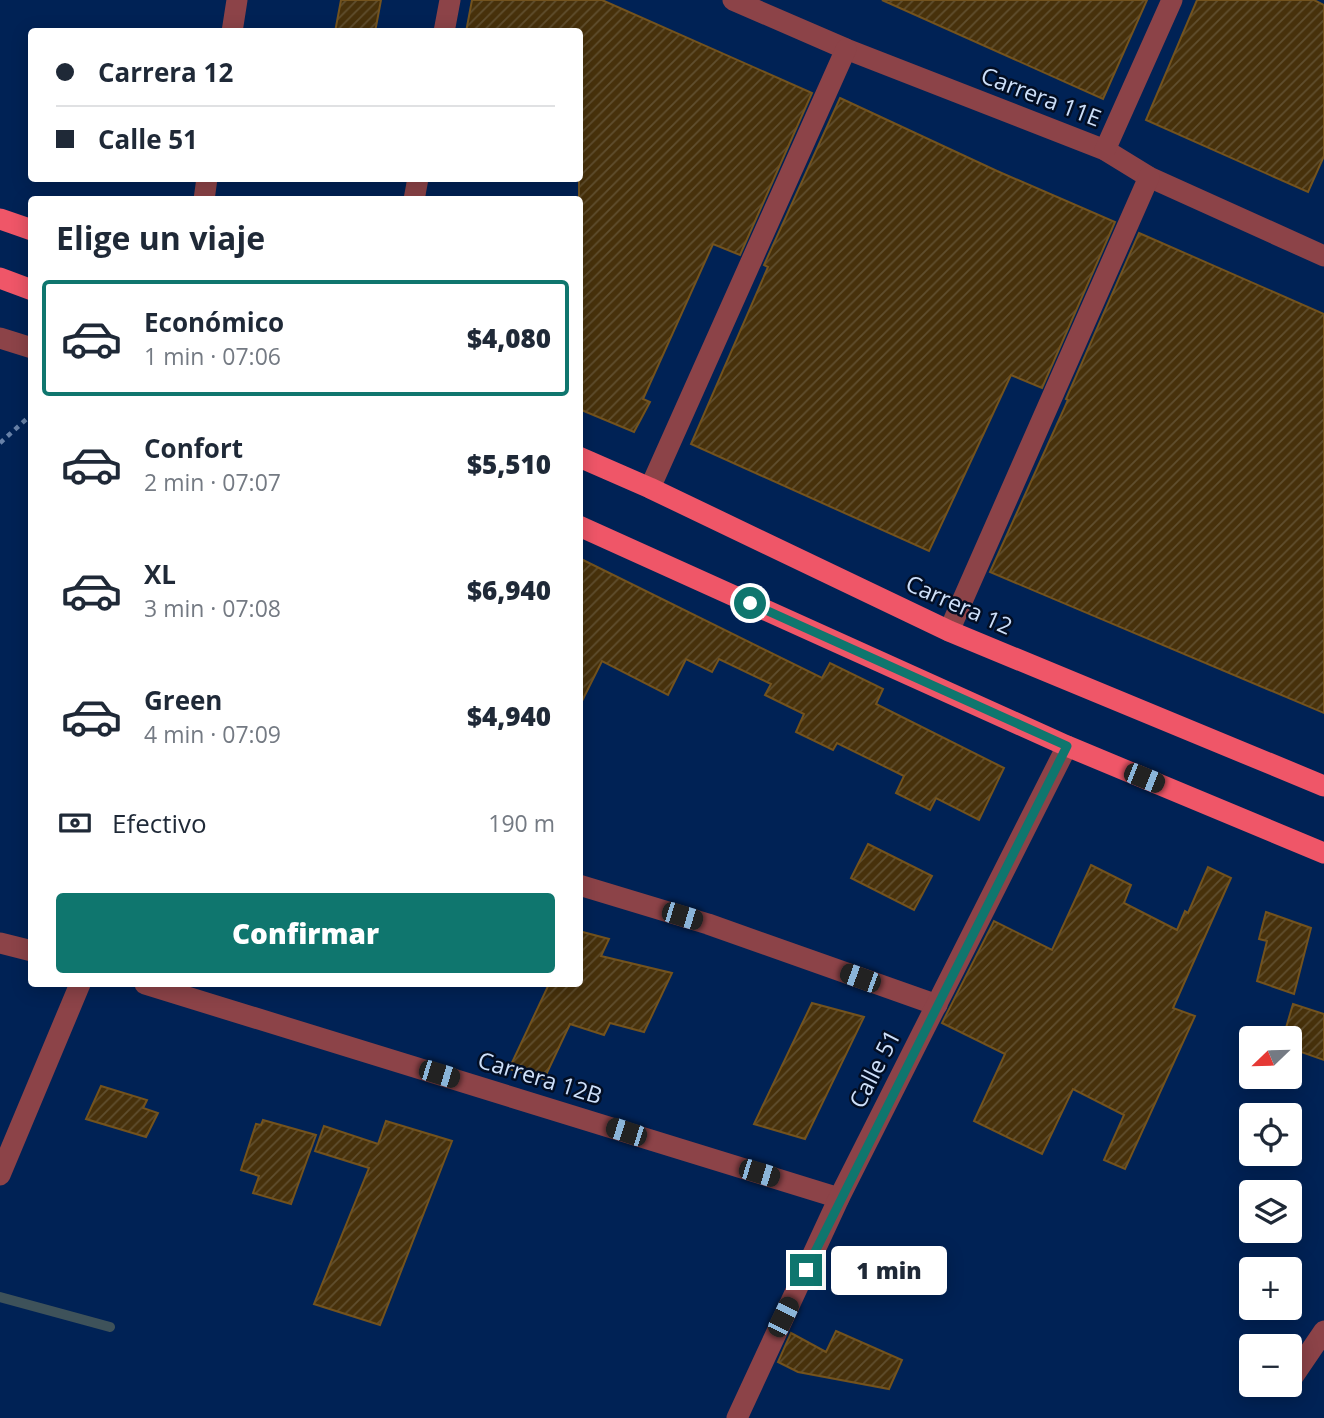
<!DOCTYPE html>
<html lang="es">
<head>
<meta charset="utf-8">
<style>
  body { margin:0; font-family:"Open Sans",sans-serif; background:#f6f6f7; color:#1f2937; height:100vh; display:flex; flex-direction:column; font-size:26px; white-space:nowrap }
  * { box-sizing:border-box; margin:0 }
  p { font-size:23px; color:#747a83 }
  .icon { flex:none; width:38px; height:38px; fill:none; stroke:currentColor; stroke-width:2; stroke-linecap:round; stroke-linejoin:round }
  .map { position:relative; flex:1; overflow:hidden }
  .side { position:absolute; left:28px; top:196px; width:555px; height:791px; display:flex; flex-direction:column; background:#fff; border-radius:7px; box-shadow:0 4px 18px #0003 }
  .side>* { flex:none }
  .hud { position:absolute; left:28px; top:28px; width:555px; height:154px; border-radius:7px; box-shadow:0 4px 18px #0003; display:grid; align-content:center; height:154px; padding:0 28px; background:#fff }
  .needle { width:46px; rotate:247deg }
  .fabs { position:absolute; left:1239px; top:1026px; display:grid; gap:14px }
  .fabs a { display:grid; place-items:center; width:63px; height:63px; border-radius:7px; background:#fff; box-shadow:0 4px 18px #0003; font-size:35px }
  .end { position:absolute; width:32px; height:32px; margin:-16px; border:9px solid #0f766e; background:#fff; box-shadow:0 0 0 4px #fff }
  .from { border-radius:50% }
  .bubble { position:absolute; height:49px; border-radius:7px; background:#fff; box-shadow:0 4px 18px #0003; font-size:23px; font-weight:800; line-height:49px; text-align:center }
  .car { position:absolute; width:21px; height:42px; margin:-21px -10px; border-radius:9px; box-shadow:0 0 5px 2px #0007; background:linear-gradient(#222 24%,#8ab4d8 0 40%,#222 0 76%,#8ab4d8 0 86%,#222 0) }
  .hud b { display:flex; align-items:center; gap:24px; height:66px; font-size:26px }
  .hud b+b { border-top:2px solid #e0e1e3 }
  .hud i { width:18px; height:18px; background:#1f2937 }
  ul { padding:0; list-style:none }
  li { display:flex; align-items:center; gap:21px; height:116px; margin:0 14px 10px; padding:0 14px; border:4px solid transparent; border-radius:7px }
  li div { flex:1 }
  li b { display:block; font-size:26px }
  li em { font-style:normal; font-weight:800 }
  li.active { border-color:#0f766e }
  li>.icon { width:63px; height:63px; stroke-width:1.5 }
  h2 { padding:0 28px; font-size:32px; line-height:84px }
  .pay { display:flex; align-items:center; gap:18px; height:77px; padding:0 28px; font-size:26px }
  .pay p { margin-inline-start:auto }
  .primary-button { display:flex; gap:14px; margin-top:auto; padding:14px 28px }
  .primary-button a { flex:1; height:80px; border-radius:7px; background:#0f766e; color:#fff; font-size:28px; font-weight:800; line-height:80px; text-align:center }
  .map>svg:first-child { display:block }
</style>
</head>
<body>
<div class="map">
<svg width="1324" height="1418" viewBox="0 0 1324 1418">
  <defs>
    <pattern id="building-hatch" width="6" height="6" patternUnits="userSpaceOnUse" patternTransform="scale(1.75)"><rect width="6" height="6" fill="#47310b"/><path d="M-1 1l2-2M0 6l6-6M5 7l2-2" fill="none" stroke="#604f2f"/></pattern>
  </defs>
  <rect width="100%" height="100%" fill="#025"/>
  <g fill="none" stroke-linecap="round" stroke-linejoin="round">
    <path stroke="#3e525a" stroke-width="10" d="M0 1297 110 1327"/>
  </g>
  <g fill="url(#building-hatch)" stroke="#73531e" stroke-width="2">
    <path d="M341 0H381L375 32H335Z"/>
    <path d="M472 0H602L812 93 740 255 713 244 643 399 650 402 634 432 579 409V32H466Z"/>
    <path d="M882 0H1147L1103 99Z"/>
    <path d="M1197 0H1314L1324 5V156L1308 192 1146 120Z"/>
    <path d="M840 98 997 171 1115 222 1042 388 1011 375 929 551 691 444 768 267 764 265Z"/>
    <path d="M1139 233 1324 314V713L990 572 1068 400 1066 399Z"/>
    <path d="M579 558 822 678 830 663 883 689 876 704 1004 768 979 820 936 798 930 810 896 793 904 776 837 743 833 750 796 732 804 714 765 695 771 684 719 659 712 672 686 659 668 695 602 661 579 707Z"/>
    <path d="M868 844 932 876 914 910 851 878Z"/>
    <path d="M1091 865 1131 885 1124 903 1177 930 1185 911 1188 913 1208 867 1231 878 1173 1008 1195 1016 1125 1169 1104 1160 1124 1115 1073 1089 1042 1154 974 1121 1005 1054 942 1023 994 921 1052 950Z"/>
    <path d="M1266 912 1311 928 1294 994 1257 981 1267 941 1259 939Z"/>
    <path d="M579 931 609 939 601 956 672 973 644 1032 610 1023 604 1035 570 1024 544 1079 509 1069 549 984H579Z"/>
    <path d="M812 1003 864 1017 805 1139 754 1124Z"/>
    <path d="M1293 1004 1324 1014V1060L1290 1048V1038H1283Z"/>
    <path d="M101 1086 147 1100 143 1108 158 1113 146 1137 86 1119Z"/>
    <path d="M263 1120 316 1135 291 1204 253 1193 259 1176 241 1170 256 1124 261 1125Z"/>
    <path d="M386 1121 452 1141 380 1325 314 1304 369 1168 315 1151 324 1126 378 1144Z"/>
    <path d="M836 1331 902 1360 889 1389 798 1372 778 1362 791 1333 826 1352Z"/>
  </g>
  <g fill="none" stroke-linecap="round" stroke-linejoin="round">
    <path stroke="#6882a8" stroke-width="4.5" stroke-dasharray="5 5" stroke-linecap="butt" d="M0 443 32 414"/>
    <g stroke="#8c4348" stroke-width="21">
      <path d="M733 0 846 49 1105 150 1149 177 1324 256"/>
      <path d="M232 32 237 0"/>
      <path d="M444 32 450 0"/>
      <path d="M1105 150 1172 0"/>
      <path d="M204 200 207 178"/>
      <path d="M414 200 418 178"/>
      <path d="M0 338 32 348"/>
      <path d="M650 488 846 49"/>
      <path d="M949 631 1149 177"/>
      <path d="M579 885 708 924 937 1005"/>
      <path d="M0 943 32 951"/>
      <path d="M145 984 839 1198"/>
      <path d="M0 1175 80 984"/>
      <path d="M1292 1378 1324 1331"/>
      <path d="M737 1418 839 1198 1067 746"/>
    </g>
    <g stroke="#ef5668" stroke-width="21">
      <path d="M0 219 32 230"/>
      <path d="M0 278 32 290"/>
      <path d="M579 457 650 488 949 631 1324 786"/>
      <path d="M579 526 1067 746 1324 853"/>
    </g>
  </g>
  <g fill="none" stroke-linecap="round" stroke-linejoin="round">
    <path stroke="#0f766e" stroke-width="9" d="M750 603 1067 746 806 1270"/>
  </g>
  <g text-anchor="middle" stroke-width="5" stroke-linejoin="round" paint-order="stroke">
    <g font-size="23" fill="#cee0fa" stroke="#020e24">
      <text transform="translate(1041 97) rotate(21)" y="8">Carrera 11E</text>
      <text transform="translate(959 605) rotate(24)" y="8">Carrera 12</text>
      <text transform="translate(875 1069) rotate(-63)" y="8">Calle 51</text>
      <text transform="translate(540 1078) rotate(17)" y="8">Carrera 12B</text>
    </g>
  </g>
</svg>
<div class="fabs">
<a><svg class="needle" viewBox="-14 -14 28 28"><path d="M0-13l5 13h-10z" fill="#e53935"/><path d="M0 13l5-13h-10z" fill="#747a83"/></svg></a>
<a><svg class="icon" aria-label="locate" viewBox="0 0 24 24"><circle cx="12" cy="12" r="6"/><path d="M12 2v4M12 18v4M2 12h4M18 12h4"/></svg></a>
<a><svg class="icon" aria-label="layers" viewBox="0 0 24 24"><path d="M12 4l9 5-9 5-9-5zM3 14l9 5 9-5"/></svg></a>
<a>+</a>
<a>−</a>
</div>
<i class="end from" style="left:750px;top:603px"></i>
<i class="end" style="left:806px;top:1270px"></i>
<div class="bubble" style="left:831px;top:1246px;width:116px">1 min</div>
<i class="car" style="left:1144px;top:778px;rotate:112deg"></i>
<i class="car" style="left:682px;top:916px;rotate:107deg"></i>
<i class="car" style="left:860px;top:978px;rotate:290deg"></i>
<i class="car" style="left:439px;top:1074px;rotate:107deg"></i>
<i class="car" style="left:626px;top:1132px;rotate:288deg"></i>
<i class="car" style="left:759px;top:1173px;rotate:107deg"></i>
<i class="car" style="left:783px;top:1317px;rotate:26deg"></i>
<div class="hud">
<b><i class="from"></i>Carrera 12</b>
<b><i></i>Calle 51</b>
</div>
<section class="side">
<h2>Elige un viaje</h2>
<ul>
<li class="active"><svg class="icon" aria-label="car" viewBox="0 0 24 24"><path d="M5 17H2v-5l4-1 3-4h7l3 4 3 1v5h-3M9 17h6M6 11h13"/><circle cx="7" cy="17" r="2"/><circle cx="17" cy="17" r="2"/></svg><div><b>Económico</b><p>1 min · 07:06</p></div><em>$4,080</em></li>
<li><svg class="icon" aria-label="car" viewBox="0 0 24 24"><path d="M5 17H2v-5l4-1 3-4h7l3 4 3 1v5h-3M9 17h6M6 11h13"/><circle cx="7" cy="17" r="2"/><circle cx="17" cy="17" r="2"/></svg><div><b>Confort</b><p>2 min · 07:07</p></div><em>$5,510</em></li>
<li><svg class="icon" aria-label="car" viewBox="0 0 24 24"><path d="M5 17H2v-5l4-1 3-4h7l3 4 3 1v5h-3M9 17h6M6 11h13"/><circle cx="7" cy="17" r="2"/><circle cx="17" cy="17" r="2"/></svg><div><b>XL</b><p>3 min · 07:08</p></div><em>$6,940</em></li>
<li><svg class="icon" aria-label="car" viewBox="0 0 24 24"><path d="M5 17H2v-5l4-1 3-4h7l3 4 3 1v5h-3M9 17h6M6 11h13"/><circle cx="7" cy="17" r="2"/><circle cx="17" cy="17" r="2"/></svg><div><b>Green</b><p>4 min · 07:09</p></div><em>$4,940</em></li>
</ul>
<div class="pay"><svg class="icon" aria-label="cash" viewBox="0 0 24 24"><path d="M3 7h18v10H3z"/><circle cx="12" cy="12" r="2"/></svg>Efectivo<p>190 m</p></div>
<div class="primary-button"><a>Confirmar</a></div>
</section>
</div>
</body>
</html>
